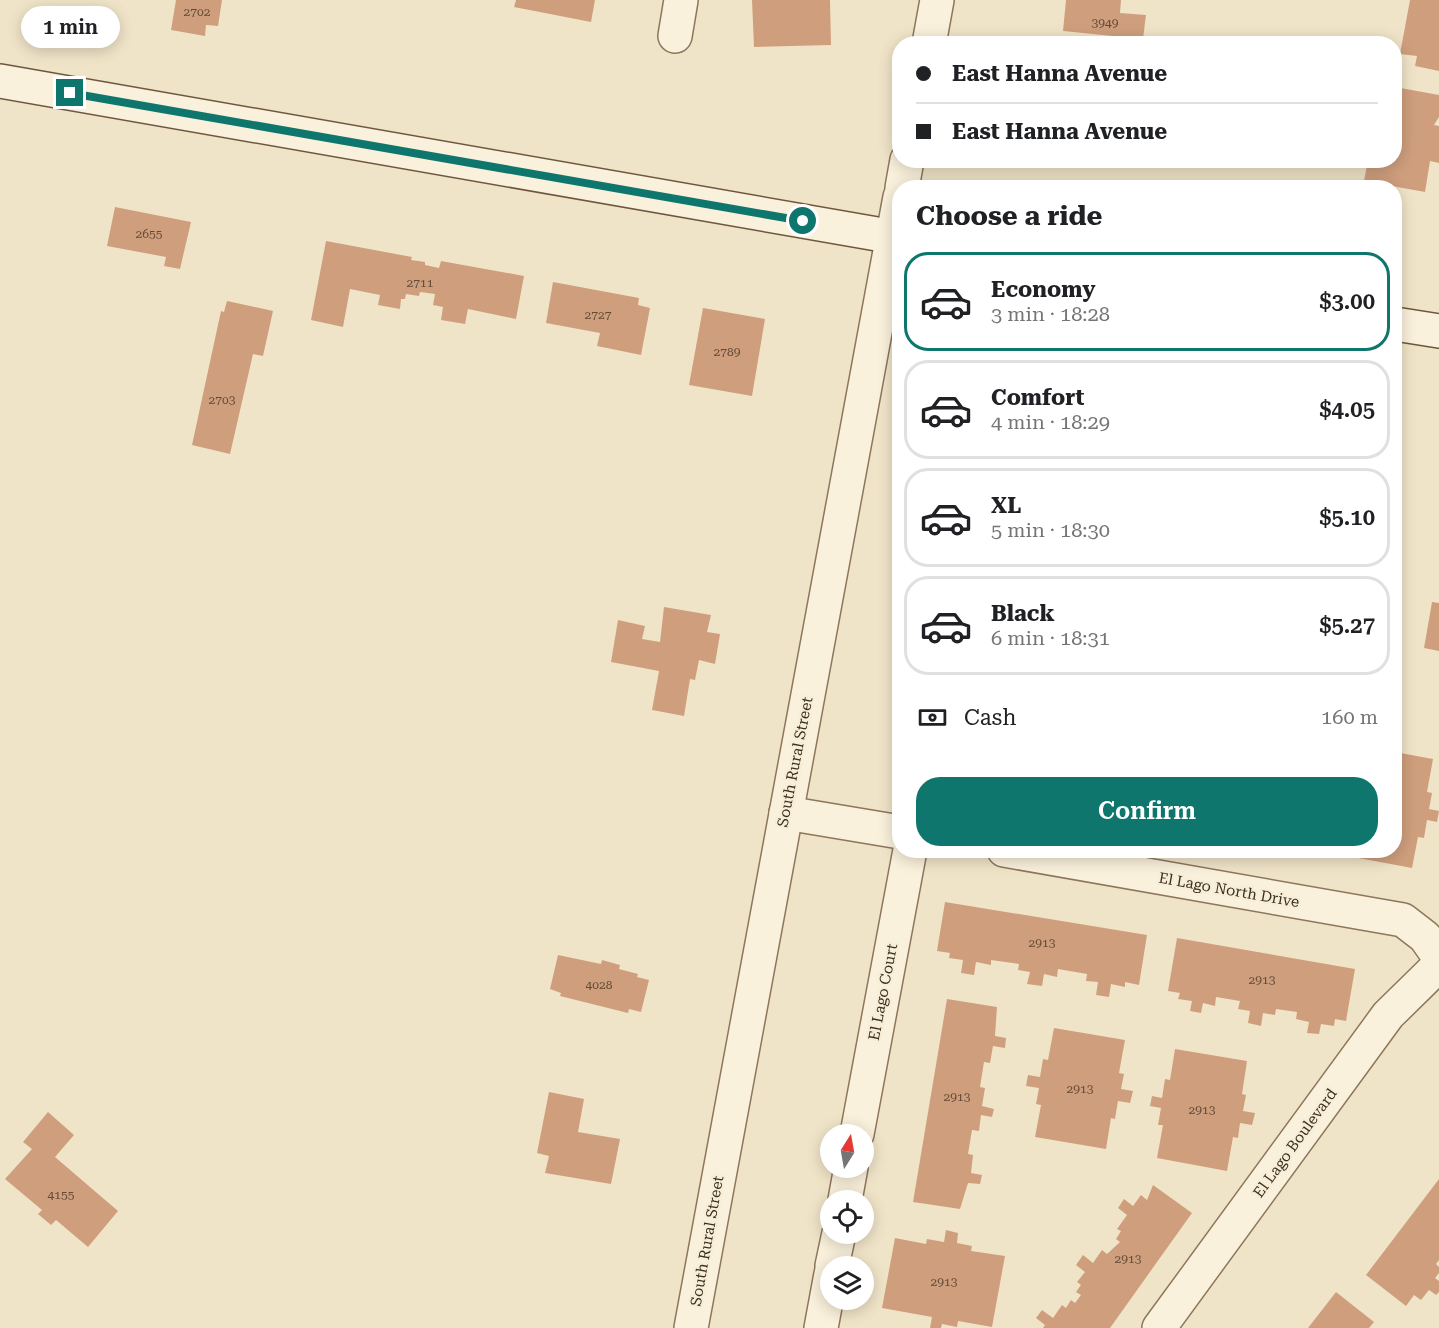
<!DOCTYPE html>
<html lang="en">
<head>
<meta charset="utf-8">
<style>
  body { margin:0; font-family:"Roboto Serif",serif; background:#f6f6f6; color:#202124; height:100vh; display:flex; flex-direction:column; font-size:22px; white-space:nowrap }
  * { box-sizing:border-box; margin:0 }
  p { font-size:20px; color:#757577 }
  .icon { flex:none; width:33px; height:33px; fill:none; stroke:currentColor; stroke-width:2; stroke-linecap:round; stroke-linejoin:round }
  .map { position:relative; flex:1; overflow:hidden }
  .sheet { position:absolute; left:892px; top:180px; width:510px; height:678px; display:flex; flex-direction:column; background:#fff; border-radius:24px; box-shadow:0 3px 15px #0003 }
  .sheet>* { flex:none }
  .hud { position:absolute; left:892px; top:36px; width:510px; height:132px; border-radius:24px; box-shadow:0 3px 15px #0003; display:grid; align-content:center; height:132px; padding:0 24px; background:#fff }
  .needle { width:39px; rotate:11deg }
  .controls { position:absolute; left:820px; top:1124px; display:grid; gap:12px }
  .controls a { display:grid; place-items:center; width:54px; height:54px; border-radius:50%; background:#fff; box-shadow:0 3px 15px #0003; font-size:30px }
  .end { position:absolute; width:27px; height:27px; margin:-14px; border:8px solid #0f766e; background:#fff; box-shadow:0 0 0 3px #fff }
  .from { border-radius:50% }
  .bubble { position:absolute; height:42px; border-radius:21px; background:#fff; box-shadow:0 3px 15px #0003; font-size:20px; font-weight:600; line-height:42px; text-align:center }
  .hud b { display:flex; align-items:center; gap:21px; height:57px; font-size:22px }
  .hud b+b { border-top:2px solid #e0e0e0 }
  .hud i { width:15px; height:15px; background:#202124 }
  ul { padding:0; list-style:none }
  li { display:flex; align-items:center; gap:18px; height:99px; margin:0 12px 9px; padding:0 12px; border:3px solid #e0e0e0; border-radius:24px }
  li div { flex:1 }
  li b { display:block; font-size:22px }
  li em { font-style:normal; font-weight:600 }
  li.on { border-color:#0f766e }
  li>.icon { width:54px; height:54px; stroke-width:1.5 }
  h2 { padding:0 24px; font-size:27px; line-height:72px }
  .pay { display:flex; align-items:center; gap:15px; height:66px; padding:0 24px; font-size:22px }
  .pay p { margin-inline-start:auto }
  .cta { display:flex; gap:12px; margin-top:auto; padding:12px 24px }
  .cta a { flex:1; height:69px; border-radius:24px; background:#0f766e; color:#fff; font-size:24px; font-weight:600; line-height:69px; text-align:center }
  .map>svg:first-child { display:block }
</style>
</head>
<body>
<div class="map">
<svg width="1439" height="1328" viewBox="0 0 1439 1328">
  <rect width="100%" height="100%" fill="#f0e4c8"/>
  <g fill="#cf9f7d">
    <path d="M176 0H222L218 26 206 25 205 36 171 30Z"/>
    <path d="M516 0H595L591 22 514 7Z"/>
    <path d="M752 0H830L831 45 754 47Z"/>
    <path d="M1066 0H1121L1120 13 1146 15 1143 39 1063 31Z"/>
    <path d="M1410 0H1439V71L1415 66 1417 56 1400 54Z"/>
    <path d="M1395 87 1439 95V117L1434 125 1439 126V163L1430 161 1425 192 1364 181 1368 160H1395Z"/>
    <path d="M115 207 191 222 180 269 164 266 166 257 107 246Z"/>
    <path d="M326 241 412 257 411 260 425 262V265L439 268 441 261 524 276 516 319 468 309 465 324 441 320 443 307 433 305 435 294 420 292 419 296 406 294 405 299H401L400 309 378 305 380 295 350 289 343 327 311 320Z"/>
    <path d="M553 282 639 298 638 305 650 308 641 355 597 346 600 333 546 323Z"/>
    <path d="M227 301 273 311 263 356 253 354 230 454 192 445 221 311 224 312Z"/>
    <path d="M703 308 765 319 752 396 689 385Z"/>
    <path d="M1432 602 1439 603V651L1424 648Z"/>
    <path d="M664 607 711 615 707 632 720 634 715 664 699 660 695 680 690 679 684 716 652 710 659 671 611 662 618 620 645 626 642 639 660 642Z"/>
    <path d="M1395 752 1433 759 1427 792 1432 793 1429 809 1439 811 1437 822 1427 820 1424 838 1418 837 1412 868 1337 854 1338 850H1395Z"/>
    <path d="M945 902 1147 935 1139 985 1125 982V987L1111 984 1109 997 1096 995 1098 982 1086 981 1087 974 1058 969 1057 977 1044 974 1042 986 1027 984 1030 972 1018 970 1019 964 991 960V965L976 962 974 975 961 973 963 960 949 958 950 953 937 951Z"/>
    <path d="M1177 938 1355 969 1346 1021 1335 1019 1334 1026 1321 1024 1319 1034 1307 1033 1309 1022 1296 1019 1297 1012 1276 1009 1275 1015 1263 1013 1261 1026 1248 1023 1250 1011 1238 1009 1240 1001 1216 997 1215 1006 1203 1003 1201 1013 1190 1011 1192 1001 1178 999 1180 993 1168 991Z"/>
    <path d="M558 955 601 964 602 960 620 965 619 969 638 974 637 977 649 980 641 1012 629 1009 628 1013 560 996 561 993 550 989Z"/>
    <path d="M947 999 997 1007 995 1036 1006 1038 1005 1048 993 1046 990 1063 984 1062 980 1087 985 1088 982 1106 994 1109 992 1117 981 1115 979 1131 972 1130 968 1154 973 1155 971 1173 982 1175 980 1184 968 1183 960 1209 913 1202Z"/>
    <path d="M1054 1028 1125 1040 1119 1073 1124 1074 1121 1089 1133 1091 1130 1103 1118 1101 1115 1119 1111 1118 1106 1149 1035 1137 1041 1105 1036 1104 1039 1088 1026 1086 1028 1075 1040 1077 1043 1059 1048 1060Z"/>
    <path d="M1175 1049 1247 1061 1242 1094 1246 1095 1243 1111 1255 1113 1252 1125 1240 1123 1238 1138 1233 1137 1227 1171 1157 1158 1163 1125H1158L1161 1108 1150 1106 1152 1096 1162 1098 1165 1079 1170 1080Z"/>
    <path d="M549 1092 584 1099 578 1132 620 1139 611 1184 545 1173 549 1156 537 1153Z"/>
    <path d="M48 1112 74 1135 55 1157 118 1211 88 1247 56 1220 51 1225 38 1214 42 1210 5 1179 32 1149 23 1142Z"/>
    <path d="M1439 1179V1260L1436 1264 1439 1267V1273L1435 1278 1439 1281V1292L1436 1295 1429 1290 1421 1300 1414 1295 1406 1306 1366 1275Z"/>
    <path d="M1153 1185 1192 1213 1110 1328H1043L1045 1325 1036 1318 1042 1310 1053 1318 1062 1305 1066 1308 1071 1300 1075 1303 1081 1295 1076 1292 1081 1285 1077 1282 1085 1272 1076 1265 1083 1255 1093 1263 1102 1250 1107 1254 1120 1242 1116 1239 1121 1231 1117 1229 1127 1215 1118 1208 1124 1199 1133 1206 1141 1195 1147 1200Z"/>
    <path d="M946 1230 958 1233 957 1243 972 1246 971 1251 1005 1256 992 1327 958 1321 957 1327 942 1324 941 1328H930L932 1317 882 1308 895 1238 926 1244 927 1239 944 1242Z"/>
    <path d="M1336 1292 1374 1322 1369 1328H1308Z"/>
  </g>
  <g fill="none" stroke-linecap="round" stroke-linejoin="round">
    <defs>
      <g id="street">
        <path d="M675 36 681 0"/>
        <path d="M929 44 937 0"/>
        <path d="M902 188 907 160"/>
        <path d="M786 813 900 832"/>
        <path d="M1004 850 1403 920 1425 937 1439 957"/>
        <path d="M857 1134 910 850"/>
        <path d="M845 1200 851 1167"/>
        <path d="M832 1266 839 1233"/>
        <path d="M691 1328 900 197"/>
        <path d="M821 1328 831 1274"/>
        <path d="M1159 1328 1388 1015 1439 965"/>
      </g>
      <g id="secondary">
        <path d="M0 81 900 238"/>
        <path d="M1395 324 1439 331"/>
      </g>
    </defs>
    <use href="#street" stroke="#8d765c" stroke-width="36"/>
    <use href="#secondary" stroke="#6f573f" stroke-width="36"/>
    <use href="#street" stroke="#faf1dc" stroke-width="33"/>
    <use href="#secondary" stroke="#faf1dc" stroke-width="33"/>
  </g>
  <g fill="none" stroke-linecap="round" stroke-linejoin="round">
    <path stroke="#0f766e" stroke-width="8" d="M70 93 803 221"/>
  </g>
  <g text-anchor="middle" stroke-width="5" stroke-linejoin="round" paint-order="stroke">
    <g font-size="12" fill="#624a37">
      <text x="197" y="16">2702</text>
      <text x="1105" y="27">3949</text>
      <text x="149" y="238">2655</text>
      <text x="420" y="287">2711</text>
      <text x="598" y="319">2727</text>
      <text x="727" y="356">2789</text>
      <text x="222" y="404">2703</text>
      <text x="1042" y="947">2913</text>
      <text x="1262" y="984">2913</text>
      <text x="599" y="989">4028</text>
      <text x="1080" y="1093">2913</text>
      <text x="957" y="1101">2913</text>
      <text x="1202" y="1114">2913</text>
      <text x="61" y="1199">4155</text>
      <text x="1128" y="1263">2913</text>
      <text x="944" y="1286">2913</text>
    </g>
    <g font-size="15" fill="#3d2e20" stroke="#f7eed8">
      <text transform="translate(795 762) rotate(-79)" y="5">South Rural Street</text>
      <text transform="translate(1229 890) rotate(10)" y="5">El Lago North Drive</text>
      <text transform="translate(883 992) rotate(-79)" y="5">El Lago Court</text>
      <text transform="translate(1295 1143) rotate(-54)" y="5">El Lago Boulevard</text>
      <text transform="translate(707 1241) rotate(-80)" y="5">South Rural Street</text>
    </g>
  </g>
</svg>
<div class="controls">
<a><svg class="needle" viewBox="-14 -14 28 28"><path d="M0-13l5 13h-10z" fill="#e53935"/><path d="M0 13l5-13h-10z" fill="#757577"/></svg></a>
<a><svg class="icon" aria-label="locate" viewBox="0 0 24 24"><circle cx="12" cy="12" r="6"/><path d="M12 2v4M12 18v4M2 12h4M18 12h4"/></svg></a>
<a><svg class="icon" aria-label="layers" viewBox="0 0 24 24"><path d="M12 4l9 5-9 5-9-5zM3 14l9 5 9-5"/></svg></a>
</div>
<i class="end from" style="left:803px;top:221px"></i>
<i class="end" style="left:70px;top:93px"></i>
<div class="bubble" style="left:21px;top:6px;width:99px">1 min</div>
<div class="hud">
<b><i class="from"></i>East Hanna Avenue</b>
<b><i></i>East Hanna Avenue</b>
</div>
<section class="sheet">
<h2>Choose a ride</h2>
<ul>
<li class="on"><svg class="icon" aria-label="car" viewBox="0 0 24 24"><path d="M5 17H2v-5l4-1 3-4h7l3 4 3 1v5h-3M9 17h6M6 11h13"/><circle cx="7" cy="17" r="2"/><circle cx="17" cy="17" r="2"/></svg><div><b>Economy</b><p>3 min · 18:28</p></div><em>$3.00</em></li>
<li><svg class="icon" aria-label="car" viewBox="0 0 24 24"><path d="M5 17H2v-5l4-1 3-4h7l3 4 3 1v5h-3M9 17h6M6 11h13"/><circle cx="7" cy="17" r="2"/><circle cx="17" cy="17" r="2"/></svg><div><b>Comfort</b><p>4 min · 18:29</p></div><em>$4.05</em></li>
<li><svg class="icon" aria-label="car" viewBox="0 0 24 24"><path d="M5 17H2v-5l4-1 3-4h7l3 4 3 1v5h-3M9 17h6M6 11h13"/><circle cx="7" cy="17" r="2"/><circle cx="17" cy="17" r="2"/></svg><div><b>XL</b><p>5 min · 18:30</p></div><em>$5.10</em></li>
<li><svg class="icon" aria-label="car" viewBox="0 0 24 24"><path d="M5 17H2v-5l4-1 3-4h7l3 4 3 1v5h-3M9 17h6M6 11h13"/><circle cx="7" cy="17" r="2"/><circle cx="17" cy="17" r="2"/></svg><div><b>Black</b><p>6 min · 18:31</p></div><em>$5.27</em></li>
</ul>
<div class="pay"><svg class="icon" aria-label="cash" viewBox="0 0 24 24"><path d="M3 7h18v10H3z"/><circle cx="12" cy="12" r="2"/></svg>Cash<p>160 m</p></div>
<div class="cta"><a>Confirm</a></div>
</section>
</div>
</body>
</html>
